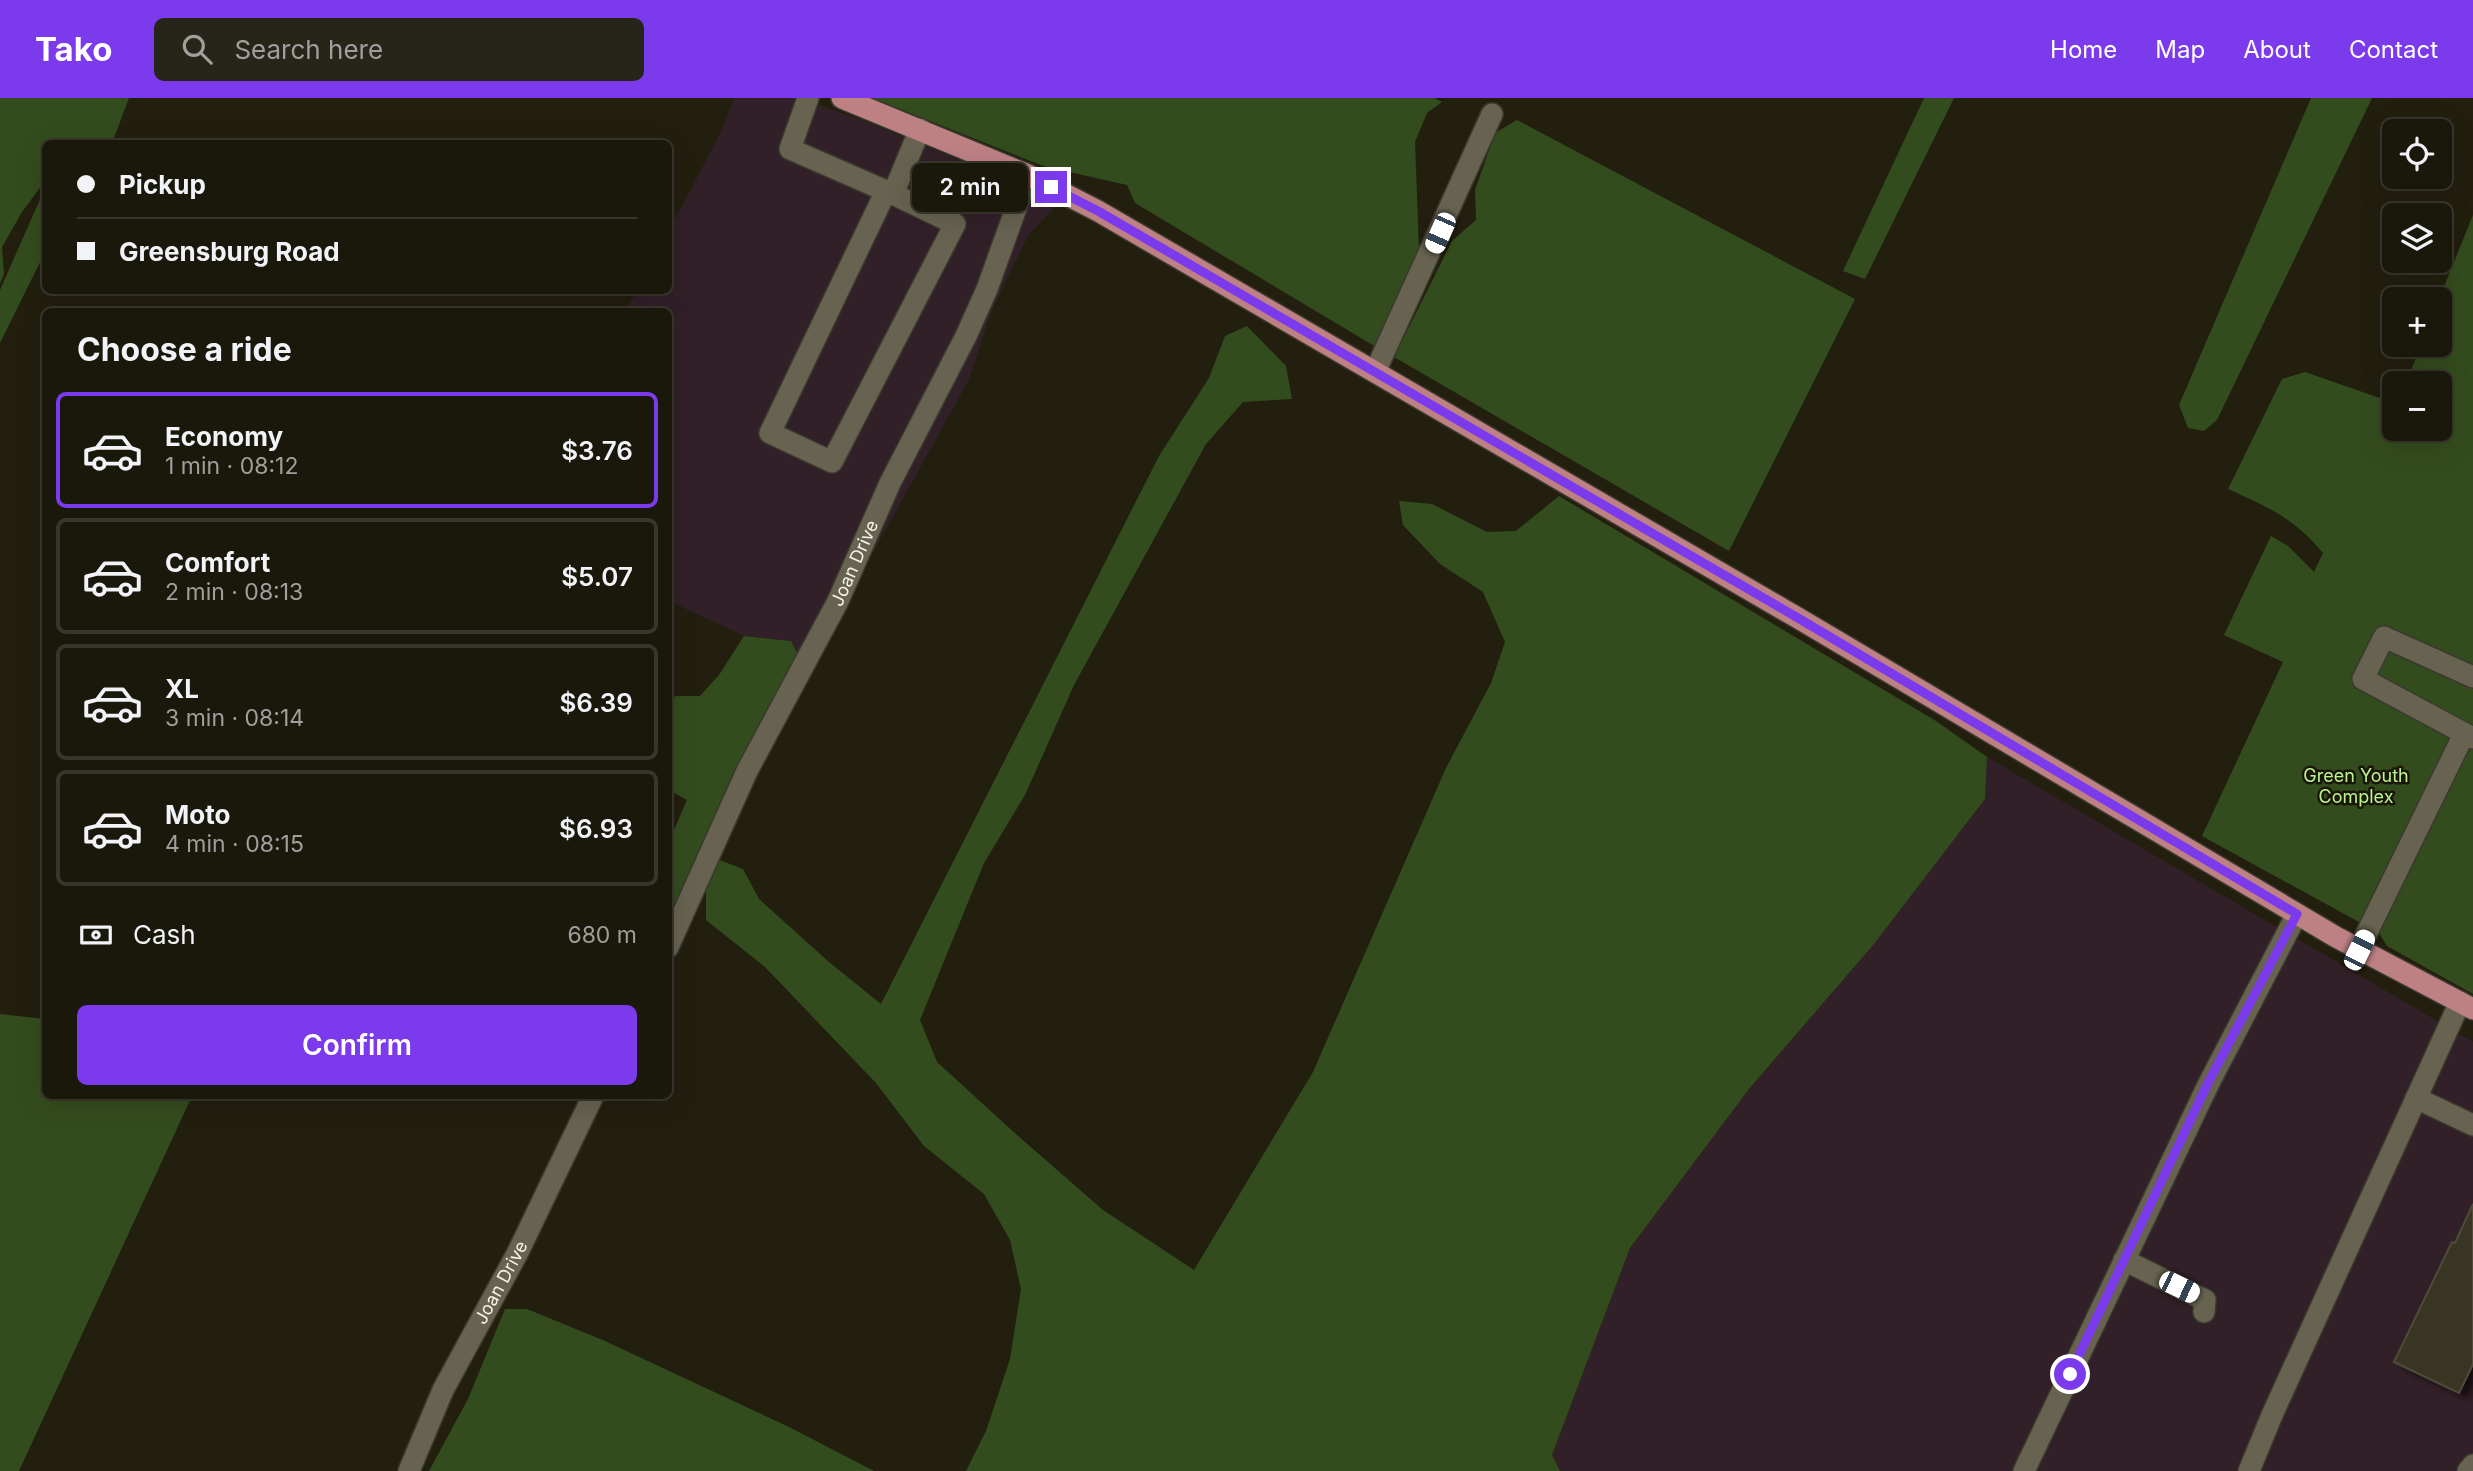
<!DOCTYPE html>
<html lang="en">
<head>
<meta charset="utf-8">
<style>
  body { margin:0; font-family:Inter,sans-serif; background:#272419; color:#f1f3f6; height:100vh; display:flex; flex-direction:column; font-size:26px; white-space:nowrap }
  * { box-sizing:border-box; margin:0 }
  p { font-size:23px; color:#9f9f9d }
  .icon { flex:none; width:38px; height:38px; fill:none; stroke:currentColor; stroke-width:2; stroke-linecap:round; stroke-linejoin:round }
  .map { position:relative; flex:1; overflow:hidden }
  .sheet { position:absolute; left:42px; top:210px; width:630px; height:791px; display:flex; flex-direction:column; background:#1a170b; border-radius:10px; box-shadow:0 7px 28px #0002,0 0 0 2px #38362c }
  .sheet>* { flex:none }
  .top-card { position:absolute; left:42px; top:42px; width:630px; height:154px; border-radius:10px; box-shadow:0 7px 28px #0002,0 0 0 2px #38362c; display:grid; align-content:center; height:154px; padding:0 35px; background:#1a170b }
  .buttons { position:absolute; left:2382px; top:21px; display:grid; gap:14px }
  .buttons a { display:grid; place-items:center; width:70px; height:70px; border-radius:10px; background:#1a170b; box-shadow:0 7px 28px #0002,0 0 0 2px #38362c; font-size:35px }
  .end { position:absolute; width:32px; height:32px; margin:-16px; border:9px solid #7c3aed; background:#fff; box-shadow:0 0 0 4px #fff }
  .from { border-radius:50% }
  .bubble { position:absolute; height:49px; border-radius:10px; background:#1a170b; box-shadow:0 7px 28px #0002,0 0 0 2px #38362c; font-size:23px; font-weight:600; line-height:49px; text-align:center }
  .car { position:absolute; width:21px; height:42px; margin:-21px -10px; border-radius:9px; box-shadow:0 0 5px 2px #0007; background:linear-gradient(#fff 24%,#345 0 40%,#fff 0 76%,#345 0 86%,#fff 0) }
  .top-card b { display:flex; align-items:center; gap:24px; height:66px; font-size:26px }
  .top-card b+b { border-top:2px solid #38362c }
  .top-card i { width:18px; height:18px; background:#f1f3f6 }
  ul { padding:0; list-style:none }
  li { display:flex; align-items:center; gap:21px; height:116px; margin:0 14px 10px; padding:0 21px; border:4px solid #38362c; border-radius:10px }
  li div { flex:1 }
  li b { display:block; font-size:26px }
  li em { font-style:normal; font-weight:600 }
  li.active { border-color:#7c3aed }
  li>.icon { width:63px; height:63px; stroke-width:1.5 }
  h2 { padding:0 35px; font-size:32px; line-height:84px }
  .pay { display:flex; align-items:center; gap:18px; height:77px; padding:0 35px; font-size:26px }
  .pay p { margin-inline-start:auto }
  .cta { display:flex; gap:14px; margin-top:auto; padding:14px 35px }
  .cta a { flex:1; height:80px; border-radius:10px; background:#7c3aed; color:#fff; font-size:28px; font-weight:600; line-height:80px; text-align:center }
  header { display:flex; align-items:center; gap:42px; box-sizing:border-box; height:98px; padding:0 35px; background:#7c3aed; color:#fff }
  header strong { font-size:33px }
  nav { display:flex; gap:38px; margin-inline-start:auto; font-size:24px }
  .search { width:490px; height:63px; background:#272419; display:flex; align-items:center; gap:18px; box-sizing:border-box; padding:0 24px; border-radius:10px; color:#9f9f9d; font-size:26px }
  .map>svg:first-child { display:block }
</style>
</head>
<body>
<header>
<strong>Tako</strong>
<div class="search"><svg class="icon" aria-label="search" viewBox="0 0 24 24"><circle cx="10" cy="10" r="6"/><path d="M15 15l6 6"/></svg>Search here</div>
<nav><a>Home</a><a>Map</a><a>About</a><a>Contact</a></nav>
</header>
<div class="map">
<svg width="2473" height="1373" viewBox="0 0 2473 1373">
  <defs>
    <filter id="shadow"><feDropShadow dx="8" dy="4.5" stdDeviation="3.5" flood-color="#0009"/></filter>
  </defs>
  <rect width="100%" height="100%" fill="#231f0f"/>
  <g fill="#322028">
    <path d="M734 0H799L862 22 993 76 1053 111 1028 138 991 214 969 282 863 472 801 563 791 543 744 538 669 503 668 214H626L636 193 668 192 669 132 721 34Z"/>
    <path d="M1987 659 2473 944V1373H1560L1552 1357 1630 1150 1749 991 1874 846 1985 701Z"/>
  </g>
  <g fill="#334c1e">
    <path d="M0 0H129L112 45 46 46 45 83 22 114 2 149 4 176 0 185Z"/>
    <path d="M872 0H1434L1442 4 1427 15 1415 44 1419 151 1376 249 1135 105 1127 87 1043 68Z"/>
    <path d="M1924 0H1954L1865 181 1843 173Z"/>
    <path d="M2311 0H2372L2217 322 2204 333 2188 330 2179 307Z"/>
    <path d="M1517 22 1855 201 1729 453 1394 259 1452 143 1476 122 1475 92 1495 35Z"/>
    <path d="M45 90V154L0 245V192Z"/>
    <path d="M2473 117V896L2387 848 2379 835 2202 738 2283 564 2224 537 2271 438 2288 448 2314 474 2323 455C2293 419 2269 410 2228 391L2282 281 2305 274 2394 305V331H2440V285H2406L2421 247H2440L2439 201Z"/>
    <path d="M1247 228 1286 268 1292 301 1243 304 1206 346 1074 587 1025 697 984 765 920 922 937 964 1017 1037 1103 1112 1194 1172 1313 974 1446 670 1491 585 1505 544 1483 494 1440 466 1403 427 1399 403 1432 406 1487 434 1516 433 1559 398 1936 623 1987 659 1985 701 1874 846 1749 991 1630 1150 1552 1357 1560 1373H966L986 1333 1010 1261 1021 1191 1010 1142 984 1096 924 1048 876 985 765 869 706 822V784L717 761 743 771 759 801 829 864 881 906 1159 358 1209 280 1225 238Z"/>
    <path d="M744 538 791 543 801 563 669 849V743L687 702 669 692V602L676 598H700L719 577Z"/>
    <path d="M0 916 45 921 46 998H192L19 1373H0Z"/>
    <path d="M505 1211H527L605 1243 789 1329 874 1373H429L468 1301Z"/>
  </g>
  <path fill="#383423" stroke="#4f4b39" stroke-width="2" filter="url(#shadow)" d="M2473 1106V1266L2459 1295 2394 1264 2452 1144 2455 1145Z"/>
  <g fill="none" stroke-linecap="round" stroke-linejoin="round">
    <defs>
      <g id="minor">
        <path d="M808 0 790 51 893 96 920 31"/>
        <path d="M886 93 770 335 832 364 955 126 893 96"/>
        <path d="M1375 274 1492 16"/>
        <path d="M2473 579 2384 539 2363 581 2473 640"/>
        <path id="s1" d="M668 849 747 673 838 503 890 385 966 238 987 191 1028 77"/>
        <path d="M2359 851 2464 636"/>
        <path d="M2416 1000 2473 1027"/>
        <path d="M2124 1162 2205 1202 2204 1214"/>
        <path id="s2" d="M409 1373 443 1292 518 1154 593 998"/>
        <path d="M2024 1373 2209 985 2297 816"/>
        <path d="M2249 1373 2272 1317 2460 904"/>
        <path d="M2468 1373 2473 1367"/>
      </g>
      <path id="major" d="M842 0 1028 77 1098 113 1798 520 2336 839 2473 911"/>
    </defs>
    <use href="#minor" stroke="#3b382e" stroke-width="24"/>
    <use href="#major" stroke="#3b382e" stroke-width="24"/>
    <use href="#minor" stroke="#676350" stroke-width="21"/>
    <use href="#major" stroke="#bd8184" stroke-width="21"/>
  </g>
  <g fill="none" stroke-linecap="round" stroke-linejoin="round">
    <path stroke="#7c3aed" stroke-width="9" d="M1051 89 1098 113 1798 520 2297 816 2208 985 2070 1276"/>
  </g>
  <g text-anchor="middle" stroke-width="5" stroke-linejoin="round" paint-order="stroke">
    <g font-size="18" fill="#f5f3e8" stroke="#1a1606">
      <text dy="6" stroke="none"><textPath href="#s1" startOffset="427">Joan Drive</textPath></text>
      <text dy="6" stroke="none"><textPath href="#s2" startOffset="210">Joan Drive</textPath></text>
    </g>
    <g font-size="18" fill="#bcf391" stroke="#1a1606">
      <text x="2356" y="684">Green Youth<tspan x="2356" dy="21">Complex</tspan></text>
    </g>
  </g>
</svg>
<div class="buttons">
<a><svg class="icon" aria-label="locate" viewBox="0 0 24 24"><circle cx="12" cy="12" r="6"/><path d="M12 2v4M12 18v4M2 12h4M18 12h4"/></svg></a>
<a><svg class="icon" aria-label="layers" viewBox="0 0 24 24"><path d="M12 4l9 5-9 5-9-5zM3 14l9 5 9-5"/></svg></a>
<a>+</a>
<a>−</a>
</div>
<i class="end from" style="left:2070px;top:1276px"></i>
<i class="end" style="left:1051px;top:89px"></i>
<div class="bubble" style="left:912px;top:65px;width:116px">2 min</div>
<i class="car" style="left:1440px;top:135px;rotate:204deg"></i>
<i class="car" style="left:2359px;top:852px;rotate:26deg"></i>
<i class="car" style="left:2179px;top:1189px;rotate:116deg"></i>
<div class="top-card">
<b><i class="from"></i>Pickup</b>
<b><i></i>Greensburg Road</b>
</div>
<section class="sheet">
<h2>Choose a ride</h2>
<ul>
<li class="active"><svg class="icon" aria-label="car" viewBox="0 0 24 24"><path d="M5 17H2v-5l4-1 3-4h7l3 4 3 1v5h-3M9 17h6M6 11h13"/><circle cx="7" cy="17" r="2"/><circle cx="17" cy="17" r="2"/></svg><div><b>Economy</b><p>1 min · 08:12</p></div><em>$3.76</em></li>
<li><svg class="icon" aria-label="car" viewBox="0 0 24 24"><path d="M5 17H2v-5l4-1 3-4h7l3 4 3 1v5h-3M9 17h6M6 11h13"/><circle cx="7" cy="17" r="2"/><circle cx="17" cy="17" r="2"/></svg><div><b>Comfort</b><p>2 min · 08:13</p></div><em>$5.07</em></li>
<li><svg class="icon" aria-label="car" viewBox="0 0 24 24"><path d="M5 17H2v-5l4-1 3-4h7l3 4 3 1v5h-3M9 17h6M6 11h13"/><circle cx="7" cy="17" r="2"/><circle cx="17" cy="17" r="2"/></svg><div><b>XL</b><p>3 min · 08:14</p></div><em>$6.39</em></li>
<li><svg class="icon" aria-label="car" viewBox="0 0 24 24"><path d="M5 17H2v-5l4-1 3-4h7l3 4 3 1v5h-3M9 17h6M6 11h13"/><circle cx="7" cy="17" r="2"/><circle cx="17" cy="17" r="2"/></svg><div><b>Moto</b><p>4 min · 08:15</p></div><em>$6.93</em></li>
</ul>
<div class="pay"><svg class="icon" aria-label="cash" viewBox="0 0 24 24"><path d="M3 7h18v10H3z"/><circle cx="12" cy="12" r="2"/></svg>Cash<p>680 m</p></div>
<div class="cta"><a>Confirm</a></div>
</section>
</div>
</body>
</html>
